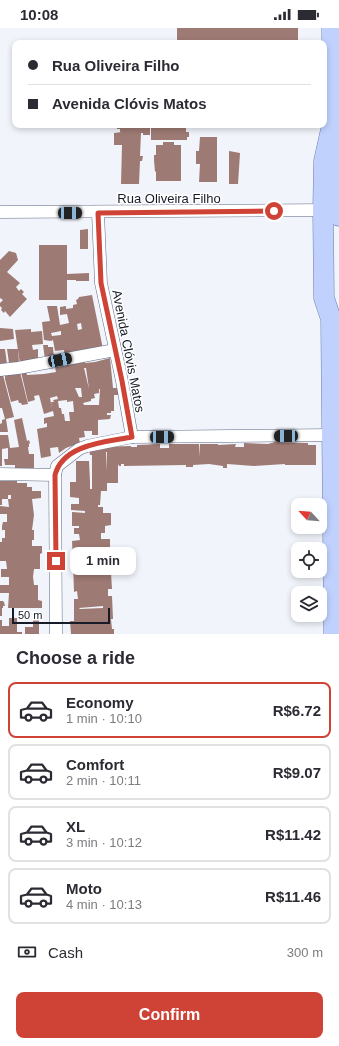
<!DOCTYPE html>
<html lang="en">
<head>
<meta charset="utf-8">
<style>
  body { margin:0; font-family:Arial,sans-serif; background:#f7f7f7; color:#2b2b33; height:100vh; display:flex; flex-direction:column; font-size:15px; white-space:nowrap }
  * { box-sizing:border-box; margin:0 }
  p { font-size:13px; color:#7c7c81 }
  .icon { flex:none; width:22px; height:22px; fill:none; stroke:currentColor; stroke-width:2; stroke-linecap:round; stroke-linejoin:round }
  .map { position:relative; height:606px; overflow:hidden }
  .drawer { display:flex; flex-direction:column; background:#fff; flex:1 }
  .drawer>* { flex:none }
  .banner { position:absolute; left:12px; top:12px; width:315px; height:88px; border-radius:8px; box-shadow:0 2px 6px #0003; display:grid; align-content:center; height:88px; padding:0 16px; background:#fff }
  .needle { width:26px; rotate:296deg }
  .fabs { position:absolute; left:291px; top:470px; display:grid; gap:8px }
  .fabs a { display:grid; place-items:center; width:36px; height:36px; border-radius:8px; background:#fff; box-shadow:0 2px 6px #0003; font-size:20px }
  .scale { position:absolute; left:12px; bottom:10px; width:98px; box-sizing:border-box; padding-left:4px; border:2px solid #171b27; border-top:0; font-size:11px; line-height:14px; white-space:nowrap; color:#171b27; -webkit-text-stroke:3px #fff; paint-order:stroke }
  .end { position:absolute; width:18px; height:18px; margin:-9px; border:5px solid #cf4236; background:#fff; box-shadow:0 0 0 2px #fff }
  .from { border-radius:50% }
  .bubble { position:absolute; height:28px; border-radius:8px; background:#fff; box-shadow:0 2px 6px #0003; font-size:13px; font-weight:700; line-height:28px; text-align:center }
  .car { position:absolute; width:12px; height:24px; margin:-12px -6px; border-radius:5px; box-shadow:0 0 3px 1px #0007; background:linear-gradient(#222 24%,#8ab4d8 0 40%,#222 0 76%,#8ab4d8 0 86%,#222 0) }
  .banner b { display:flex; align-items:center; gap:14px; height:38px; font-size:15px }
  .banner b+b { border-top:1px solid #e1e1e2 }
  .banner i { width:10px; height:10px; background:#2b2b33 }
  ul { padding:0; list-style:none }
  li { display:flex; align-items:center; gap:12px; height:56px; margin:0 8px 6px; padding:0 8px; border:2px solid #e1e1e2; border-radius:8px }
  li div { flex:1 }
  li b { display:block; font-size:15px }
  li em { font-style:normal; font-weight:700 }
  li.active { border-color:#cf4236 }
  li>.icon { width:36px; height:36px; stroke-width:1.5 }
  h2 { padding:0 16px; font-size:18px; line-height:48px }
  .pay { display:flex; align-items:center; gap:10px; height:44px; padding:0 16px; font-size:15px }
  .pay p { margin-inline-start:auto }
  .action { display:flex; gap:8px; margin-top:auto; padding:8px 16px }
  .action a { flex:1; height:46px; border-radius:8px; background:#cf4236; color:#fff; font-size:16px; font-weight:700; line-height:46px; text-align:center }
  .status { display:flex; justify-content:space-between; align-items:center; height:28px; padding:0 20px; background:#fff; direction:ltr }
  .status svg { height:11px; fill:currentColor }
  .map>svg:first-child { display:block }
</style>
</head>
<body>
<div class="status"><b>10:08</b><svg viewBox="0 0 49 12"><path d="M0 12V9h3v3zM5 12V6h3v6zM10 12V3h3v9zM15 12V0h3v12zM26 1h20v11H26zM47 4h2v5h-2z"/></svg></div>
<div class="map">
<svg width="339" height="606" viewBox="0 0 339 606">
  <rect width="100%" height="100%" fill="#f1f4fa"/>
  <g fill="#9e7a74" fill-rule="evenodd">
    <rect x="177" y="0" width="121" height="15"/>
    <path d="M117 98H150V107H143V105H141L140 128H143L142 133H140L139 156H121L122 117H114V105L122 104H120V101H117Z"/>
    <path d="M151 98H186V104H189V109H187V112H151Z"/>
    <path d="M200 109H217V154H199L200 136H196V123H199Z"/>
    <path d="M163 114H174V117H181V153H156V143L155 144 154 132V127H156V117H163Z"/>
    <path d="M229 123 240 125 238 156H229Z"/>
    <path d="M88 201V221H80V202Z"/>
    <path d="M39 217H67V246L89 245V253H76V252H67V272H39Z"/>
    <path d="M9 223 16 225 18 232 7 244 20 255 16 259 19 263 21 261 24 264 22 266 27 271 10 289 5 283 4 285 1 282 2 280 0 278V275L3 272 0 270V232Z"/>
    <path d="M92 267 103 321 65 330 64 322 55 323 53 312 51 313 44 312 42 294 50 293 47 278H57L60 297 69 295 67 286 60 287V279L66 278V281L73 280V277L77 276 76 272 78 271 79 269ZM81 295 82 301 78 302 77 296ZM61 303V307L52 308 51 305Z"/>
    <path d="M0 300 13 301 14 311 0 313Z"/>
    <path d="M31 301V304L42 303 43 316 32 317 33 322 38 321V333L20 336 15 302Z"/>
    <path d="M43 317H48V319H53L54 330 45 331Z"/>
    <path d="M0 321H5L7 336 0 337Z"/>
    <path d="M7 321H18L19 334 9 335Z"/>
    <path d="M110 330 113 360H118V367H114V383H111V385H107V387H111L110 391 98 392V407H92V403H84L85 409 79 410 80 415 66 420 59 425 58 419 50 420 51 428 41 430 37 401 47 399V395L44 396V390L54 388 53 383 44 386 39 367 34 368 35 372 28 374 21 344 26 343 27 347 44 346 56 344 55 339 85 334V335L95 334ZM84 340H86L89 361ZM75 360H81L82 369H79ZM99 361H100L99 377H84L83 375 91 373V371L95 370 94 366 99 365ZM57 368 58 371 53 372 54 374H51L52 381 50 370ZM67 372V374L73 373 74 384H69L70 393H65L64 386H62L61 380H59L58 373Z"/>
    <path d="M20 344 28 376 22 377 21 375H19L18 372 11 374 5 351V346Z"/>
    <path d="M3 347 14 389 6 391 8 404H0V396L2 395V392L5 391 2 380H0V348Z"/>
    <path d="M22 390 27 413 29 412 30 415 29 416V419H28L29 426H34V440H15V437H5L4 431H8V420L2 421V438H0V407H8L10 420 19 419 14 392Z"/>
    <path d="M275 414 308 415V417H316V437H285V436L254 438 227 436V440H223V438L209 436 193 437V439H186V437L124 438V436H121V438H119L118 436V455H107V463H101L100 477H98V479H103V485H111V497L105 498V505H101V511H110V529L107 530V545H111L112 561H108V568H112L113 591H111L112 601H114V606H71L70 593H74V571H78L77 563 74 564 73 533 96 532V530L73 532 72 513 80 512 79 506H74V500H79V498H72V484L85 485V483L71 482V476H79V470L70 469V454H76V433H89L90 454V461H92V427H90L89 422 100 419 131 418V419H137V417L160 416V420H169V416H199L200 429V416H218V431V417L236 416 235 419H244V415L268 416ZM106 424H107V443ZM100 524H106V530H101ZM103 578V580L80 581 79 580Z"/>
    <path d="M0 453H17V455H27V459H32V463H41V470L32 471 34 487 32 502H34V512H32V518H42V525L40 526V541H34L33 549 34 557H38V572L42 573V580H8L9 565H0V557H9V549H1V541H7L6 533H0V514H2V510H5V502H2V498L3 494H7V486H0V478L9 479 8 471H11V467H8V471H2V477H0Z"/>
    <path d="M0 573H3L4 574 5 578H3V580H2V588H0Z"/>
    <path d="M33 588H39V606H25V599H33Z"/>
    <path d="M9 590H17V604H22V606H0V592H2V598H9Z"/>
  </g>
  <g fill="none" stroke-linecap="round" stroke-linejoin="round">
    <defs>
      <g id="street">
        <path d="M0 184 329 182"/>
        <path d="M98 185 101 255 122 353 132 409"/>
        <path d="M0 342 18 340 115 322"/>
        <path d="M0 446 55 447"/>
        <path d="M56 606 55 447 57 438 79 421 87 418 132 409 332 407"/>
      </g>
      <g id="primary">
        <path d="M332 0V97L338 132 339 188"/>
        <path d="M332 97 324 133 323 182 324 270 331 291 334 606"/>
      </g>
    </defs>
    <use href="#street" stroke="#5f6b87" stroke-width="13"/>
    <use href="#primary" stroke="#6a7eb1" stroke-width="21"/>
    <use href="#street" stroke="#fff" stroke-width="12"/>
    <use href="#primary" stroke="#c0d1fd" stroke-width="20"/>
  </g>
  <g fill="none" stroke-linecap="round" stroke-linejoin="round">
    <path stroke="#cf4236" stroke-width="5" d="M56 533 55 447C63 416 106 414 132 409L122 353 101 255 98 185 274 183"/>
  </g>
  <g text-anchor="middle" stroke-width="3" stroke-linejoin="round" paint-order="stroke">
    <g font-size="13" fill="#171b27" stroke="#fff">
      <text x="169" y="175">Rua Oliveira Filho</text>
      <text transform="translate(129 323) rotate(79)" y="5">Avenida Clóvis Matos</text>
    </g>
  </g>
</svg>
<div class="fabs">
<a><svg class="needle" viewBox="-14 -14 28 28"><path d="M0-13l5 13h-10z" fill="#e53935"/><path d="M0 13l5-13h-10z" fill="#7c7c81"/></svg></a>
<a><svg class="icon" aria-label="locate" viewBox="0 0 24 24"><circle cx="12" cy="12" r="6"/><path d="M12 2v4M12 18v4M2 12h4M18 12h4"/></svg></a>
<a><svg class="icon" aria-label="layers" viewBox="0 0 24 24"><path d="M12 4l9 5-9 5-9-5zM3 14l9 5 9-5"/></svg></a>
</div>
<div class="scale">50 m</div>
<i class="end from" style="left:274px;top:183px"></i>
<i class="end" style="left:56px;top:533px"></i>
<div class="bubble" style="left:70px;top:519px;width:66px">1 min</div>
<i class="car" style="left:70px;top:185px;rotate:90deg"></i>
<i class="car" style="left:60px;top:332px;rotate:79deg"></i>
<i class="car" style="left:286px;top:408px;rotate:269deg"></i>
<i class="car" style="left:162px;top:409px;rotate:89deg"></i>
<div class="banner">
<b><i class="from"></i>Rua Oliveira Filho</b>
<b><i></i>Avenida Clóvis Matos</b>
</div>
</div>
<section class="drawer">
<h2>Choose a ride</h2>
<ul>
<li class="active"><svg class="icon" aria-label="car" viewBox="0 0 24 24"><path d="M5 17H2v-5l4-1 3-4h7l3 4 3 1v5h-3M9 17h6M6 11h13"/><circle cx="7" cy="17" r="2"/><circle cx="17" cy="17" r="2"/></svg><div><b>Economy</b><p>1 min · 10:10</p></div><em>R$6.72</em></li>
<li><svg class="icon" aria-label="car" viewBox="0 0 24 24"><path d="M5 17H2v-5l4-1 3-4h7l3 4 3 1v5h-3M9 17h6M6 11h13"/><circle cx="7" cy="17" r="2"/><circle cx="17" cy="17" r="2"/></svg><div><b>Comfort</b><p>2 min · 10:11</p></div><em>R$9.07</em></li>
<li><svg class="icon" aria-label="car" viewBox="0 0 24 24"><path d="M5 17H2v-5l4-1 3-4h7l3 4 3 1v5h-3M9 17h6M6 11h13"/><circle cx="7" cy="17" r="2"/><circle cx="17" cy="17" r="2"/></svg><div><b>XL</b><p>3 min · 10:12</p></div><em>R$11.42</em></li>
<li><svg class="icon" aria-label="car" viewBox="0 0 24 24"><path d="M5 17H2v-5l4-1 3-4h7l3 4 3 1v5h-3M9 17h6M6 11h13"/><circle cx="7" cy="17" r="2"/><circle cx="17" cy="17" r="2"/></svg><div><b>Moto</b><p>4 min · 10:13</p></div><em>R$11.46</em></li>
</ul>
<div class="pay"><svg class="icon" aria-label="cash" viewBox="0 0 24 24"><path d="M3 7h18v10H3z"/><circle cx="12" cy="12" r="2"/></svg>Cash<p>300 m</p></div>
<div class="action"><a>Confirm</a></div>
</section>
</body>
</html>
